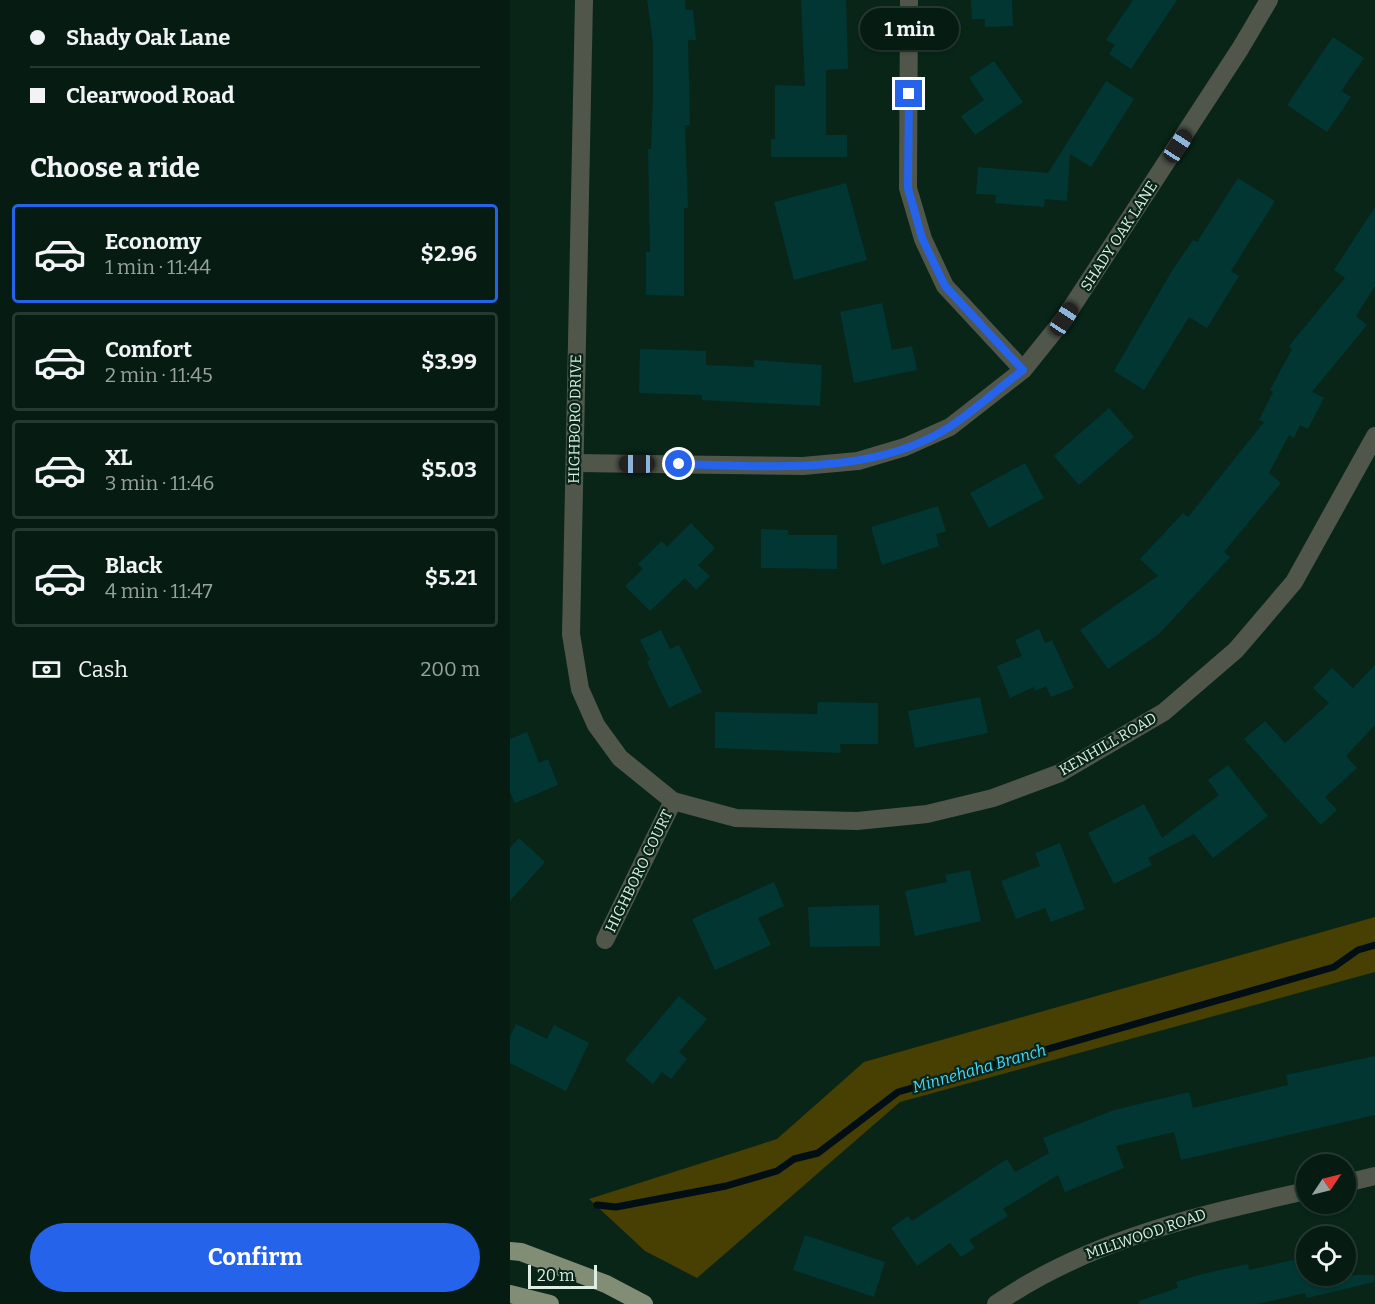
<!DOCTYPE html>
<html lang="en">
<head>
<meta charset="utf-8">
<style>
  body { margin:0; font-family:Bitter,serif; background:#0f251b; color:#f1f3f6; height:100vh; display:flex; flex-direction:column; font-size:22px; white-space:nowrap }
  * { box-sizing:border-box; margin:0 }
  p { font-size:20px; color:#98a19f }
  .icon { flex:none; width:33px; height:33px; fill:none; stroke:currentColor; stroke-width:2; stroke-linecap:round; stroke-linejoin:round }
  .map { position:relative; flex:1; overflow:hidden }
  .sheet { display:flex; flex-direction:column; background:#061c12; width:510px }
  .sheet>* { flex:none }
  .guide { display:grid; align-content:center; height:132px; padding:0 30px; background:#061c12 }
  .needle { width:39px; rotate:55deg }
  .tools { position:absolute; left:786px; top:1154px; display:grid; gap:12px }
  .tools a { display:grid; place-items:center; width:60px; height:60px; border-radius:50%; background:#061c12; box-shadow:0 2px 4px #0004,0 0 0 2px #273a32; font-size:30px }
  .scale { position:absolute; left:18px; bottom:15px; width:69px; box-sizing:border-box; padding-left:6px; border:3px solid #deeee4; border-top:0; font-size:16px; line-height:21px; white-space:nowrap; color:#deeee4; -webkit-text-stroke:4px #082518; paint-order:stroke }
  .end { position:absolute; width:27px; height:27px; margin:-14px; border:8px solid #2563eb; background:#fff; box-shadow:0 0 0 3px #fff }
  .from { border-radius:50% }
  .bubble { position:absolute; height:42px; border-radius:21px; background:#061c12; box-shadow:0 2px 4px #0004,0 0 0 2px #273a32; font-size:20px; font-weight:700; line-height:42px; text-align:center }
  .car { position:absolute; width:18px; height:36px; margin:-18px -9px; border-radius:8px; box-shadow:0 0 4px 2px #0007; background:linear-gradient(#222 24%,#8ab4d8 0 40%,#222 0 76%,#8ab4d8 0 86%,#222 0) }
  .guide b { display:flex; align-items:center; gap:21px; height:57px; font-size:22px }
  .guide b+b { border-top:2px solid #273a32 }
  .guide i { width:15px; height:15px; background:#f1f3f6 }
  ul { padding:0; list-style:none }
  li { display:flex; align-items:center; gap:18px; height:99px; margin:0 12px 9px; padding:0 18px; border:3px solid #273a32; border-radius:6px }
  li div { flex:1 }
  li b { display:block; font-size:22px }
  li em { font-style:normal; font-weight:700 }
  li.active { border-color:#2563eb }
  li>.icon { width:54px; height:54px; stroke-width:1.5 }
  h2 { padding:0 30px; font-size:27px; line-height:72px }
  .pay { display:flex; align-items:center; gap:15px; height:66px; padding:0 30px; font-size:22px }
  .pay p { margin-inline-start:auto }
  .button { display:flex; gap:12px; margin-top:auto; padding:12px 30px }
  .button a { flex:1; height:69px; border-radius:36px; background:#2563eb; color:#fff; font-size:24px; font-weight:700; line-height:69px; text-align:center }
  main { display:flex; flex:1; min-height:0 }
  .map>svg:first-child { display:block }
</style>
</head>
<body>
<main>
<section class="sheet">
<div class="guide">
<b><i class="from"></i>Shady Oak Lane</b>
<b><i></i>Clearwood Road</b>
</div>
<h2>Choose a ride</h2>
<ul>
<li class="active"><svg class="icon" aria-label="car" viewBox="0 0 24 24"><path d="M5 17H2v-5l4-1 3-4h7l3 4 3 1v5h-3M9 17h6M6 11h13"/><circle cx="7" cy="17" r="2"/><circle cx="17" cy="17" r="2"/></svg><div><b>Economy</b><p>1 min · 11:44</p></div><em>$2.96</em></li>
<li><svg class="icon" aria-label="car" viewBox="0 0 24 24"><path d="M5 17H2v-5l4-1 3-4h7l3 4 3 1v5h-3M9 17h6M6 11h13"/><circle cx="7" cy="17" r="2"/><circle cx="17" cy="17" r="2"/></svg><div><b>Comfort</b><p>2 min · 11:45</p></div><em>$3.99</em></li>
<li><svg class="icon" aria-label="car" viewBox="0 0 24 24"><path d="M5 17H2v-5l4-1 3-4h7l3 4 3 1v5h-3M9 17h6M6 11h13"/><circle cx="7" cy="17" r="2"/><circle cx="17" cy="17" r="2"/></svg><div><b>XL</b><p>3 min · 11:46</p></div><em>$5.03</em></li>
<li><svg class="icon" aria-label="car" viewBox="0 0 24 24"><path d="M5 17H2v-5l4-1 3-4h7l3 4 3 1v5h-3M9 17h6M6 11h13"/><circle cx="7" cy="17" r="2"/><circle cx="17" cy="17" r="2"/></svg><div><b>Black</b><p>4 min · 11:47</p></div><em>$5.21</em></li>
</ul>
<div class="pay"><svg class="icon" aria-label="cash" viewBox="0 0 24 24"><path d="M3 7h18v10H3z"/><circle cx="12" cy="12" r="2"/></svg>Cash<p>200 m</p></div>
<div class="button"><a>Confirm</a></div>
</section>
<div class="map">
<svg width="865" height="1304" viewBox="0 0 865 1304">
  <rect width="100%" height="100%" fill="#082518"/>
  <path fill="#483f02" d="M865 917V972L390 1102 187 1278 135 1251 79 1199 267 1139 354 1062Z"/>
  <g fill="none" stroke-linecap="round" stroke-linejoin="round">
    <path stroke="#010e13" stroke-width="7" d="M87 1205 106 1207 216 1186 267 1171 284 1159 308 1153 388 1092 824 967 848 950 865 945"/>
  </g>
  <g fill="#013633">
    <path d="M137 0H175L176 10H183L186 40H178L180 125H175L178 208H174V296L136 295V252H140L138 149H141L143 96V43Z"/>
    <path d="M291 0H336L338 69 316 70V135H337V157H261V139H265V85L295 86Z"/>
    <path d="M461 0H502L503 26 475 27V19H462Z"/>
    <path d="M623 0H667L621 69 599 54 605 45 596 40Z"/>
    <path d="M823 37 854 58 831 91 841 97 817 132 777 105Z"/>
    <path d="M484 61 513 102 465 135 451 116 474 100 459 78Z"/>
    <path d="M596 81 624 99 581 167 560 154 557 201 535 199 534 207 485 203 486 195 466 194 468 167 538 173Z"/>
    <path d="M728 178 765 201 721 271 729 276 697 328 679 317 634 390 604 371 663 269 683 240 687 242Z"/>
    <path d="M336 183 357 260 284 280 264 202Z"/>
    <path d="M865 207V286L846 316 857 325 802 392 814 398 798 429 790 425 784 438 779 435 759 473 771 483 714 552 720 557 649 634 598 669 570 630 648 576 630 559 673 513 678 517 754 422 749 420 763 392 760 390 782 349 779 346 835 278 824 270Z"/>
    <path d="M372 303 382 350 402 346 407 370 344 383 330 312Z"/>
    <path d="M130 349 196 351V365L244 367V360L312 365 310 406 192 400V395L129 393Z"/>
    <path d="M599 408 624 437 569 485 544 456Z"/>
    <path d="M515 463 534 498 479 528 460 493Z"/>
    <path d="M428 506 436 531 426 534 429 546 372 565 361 527Z"/>
    <path d="M181 523 205 548 188 565 200 576 186 590 175 578 140 611 115 586 133 569 128 564 152 541 157 547Z"/>
    <path d="M251 529 278 530V535H327V569L251 568Z"/>
    <path d="M529 629 535 643 542 640 564 688 541 697 536 686 525 691 524 687 500 698 487 666 512 656 505 640Z"/>
    <path d="M151 630 160 649 169 645 192 692 159 708 137 662 140 660 130 640Z"/>
    <path d="M865 665V725L836 756 847 768 815 797 827 810 811 825 734 739 755 721 775 743 819 703 803 688 822 668 843 688Z"/>
    <path d="M470 697 478 733 405 748 398 711Z"/>
    <path d="M308 702 368 703V744H330L331 753 205 748V712L307 714Z"/>
    <path d="M17 732 29 763 38 759 48 785 5 803 0 792V739Z"/>
    <path d="M718 765 758 816 703 858 684 834 638 858 642 865 604 884 578 833 634 804 652 838 709 795 698 780Z"/>
    <path d="M9 838 35 862 0 901V848Z"/>
    <path d="M550 843 575 909 541 922 535 908 506 919 491 881 530 866 525 853Z"/>
    <path d="M460 870 471 921 405 936 395 891 437 882 435 875Z"/>
    <path d="M264 882 274 906 248 918 261 945 205 970 182 919Z"/>
    <path d="M369 905 370 946 300 947 298 907Z"/>
    <path d="M169 996 197 1019 169 1052 177 1059 161 1079 152 1072 143 1084 115 1060Z"/>
    <path d="M6 1024 37 1039 44 1025 79 1043 56 1091 0 1063V1037Z"/>
    <path d="M865 1056V1115L671 1160 664 1132 606 1146 614 1168 555 1192 548 1175 493 1209 498 1216 459 1240 465 1248 451 1257 440 1243 407 1266 381 1228 398 1216 402 1221 497 1159 505 1172 539 1153 533 1138 604 1110 679 1092 683 1108 778 1085 776 1075Z"/>
    <path d="M295 1235 375 1262 364 1297 283 1270Z"/>
    <path d="M796 1257V1275H864V1282L797 1298 795 1293 748 1304H629V1301L668 1288 666 1282 692 1274 738 1264 739 1270Z"/>
  </g>
  <g fill="none" stroke-linecap="round" stroke-linejoin="round">
    <g stroke="#50564a" stroke-width="18">
      <path d="M74 0 61 634 70 689 86 725 110 758 163 801 226 818 347 821 417 814 483 798 550 773 654 712 726 650 784 582 865 436"/>
      <path d="M399 0 398 188 413 239 435 286 513 370"/>
      <path d="M65 463 293 466 348 461 395 447 440 427 513 370 554 319 730 49 759 0"/>
      <path d="M95 940 163 801"/>
      <path d="M836 1183 865 1176"/>
      <path d="M486 1304C578 1240 688 1215 796 1191"/>
    </g>
    <g stroke="#818d75" stroke-width="18">
      <path d="M0 1251 11 1252 96 1284 134 1304"/>
      <path d="M0 1294 40 1304"/>
    </g>
  </g>
  <g fill="none" stroke-linecap="round" stroke-linejoin="round">
    <path stroke="#2563eb" stroke-width="8" d="M169 464C257 466 364 477 441 426 466 409 489 388 513 370L435 286 412 238 398 188 399 94"/>
  </g>
  <g text-anchor="middle" stroke-width="4.5" stroke-linejoin="round" paint-order="stroke">
    <g font-size="15" fill="#deeee4" stroke="#082518">
      <text transform="translate(609 236) rotate(-57)" y="5">SHADY OAK LANE</text>
      <text transform="translate(65 419) rotate(-89)" y="5">HIGHBORO DRIVE</text>
      <text transform="translate(598 744) rotate(-30)" y="5">KENHILL ROAD</text>
      <text transform="translate(129 871) rotate(-64)" y="5">HIGHBORO COURT</text>
      <text transform="translate(636 1234) rotate(-19)" y="5">MILLWOOD ROAD</text>
    </g>
    <g font-size="16" font-style="italic" fill="#4cd5fb" stroke="#082518">
      <text transform="translate(469 1068) rotate(-16)" y="6">Minnehaha Branch</text>
    </g>
  </g>
</svg>
<div class="tools">
<a><svg class="needle" viewBox="-14 -14 28 28"><path d="M0-13l5 13h-10z" fill="#e53935"/><path d="M0 13l5-13h-10z" fill="#98a19f"/></svg></a>
<a><svg class="icon" aria-label="locate" viewBox="0 0 24 24"><circle cx="12" cy="12" r="6"/><path d="M12 2v4M12 18v4M2 12h4M18 12h4"/></svg></a>
</div>
<div class="scale">20 m</div>
<i class="end from" style="left:169px;top:464px"></i>
<i class="end" style="left:399px;top:94px"></i>
<div class="bubble" style="left:350px;top:8px;width:99px">1 min</div>
<i class="car" style="left:668px;top:146px;rotate:33deg"></i>
<i class="car" style="left:554px;top:319px;rotate:33deg"></i>
<i class="car" style="left:127px;top:464px;rotate:270deg"></i>
</div>
</main>
</body>
</html>
